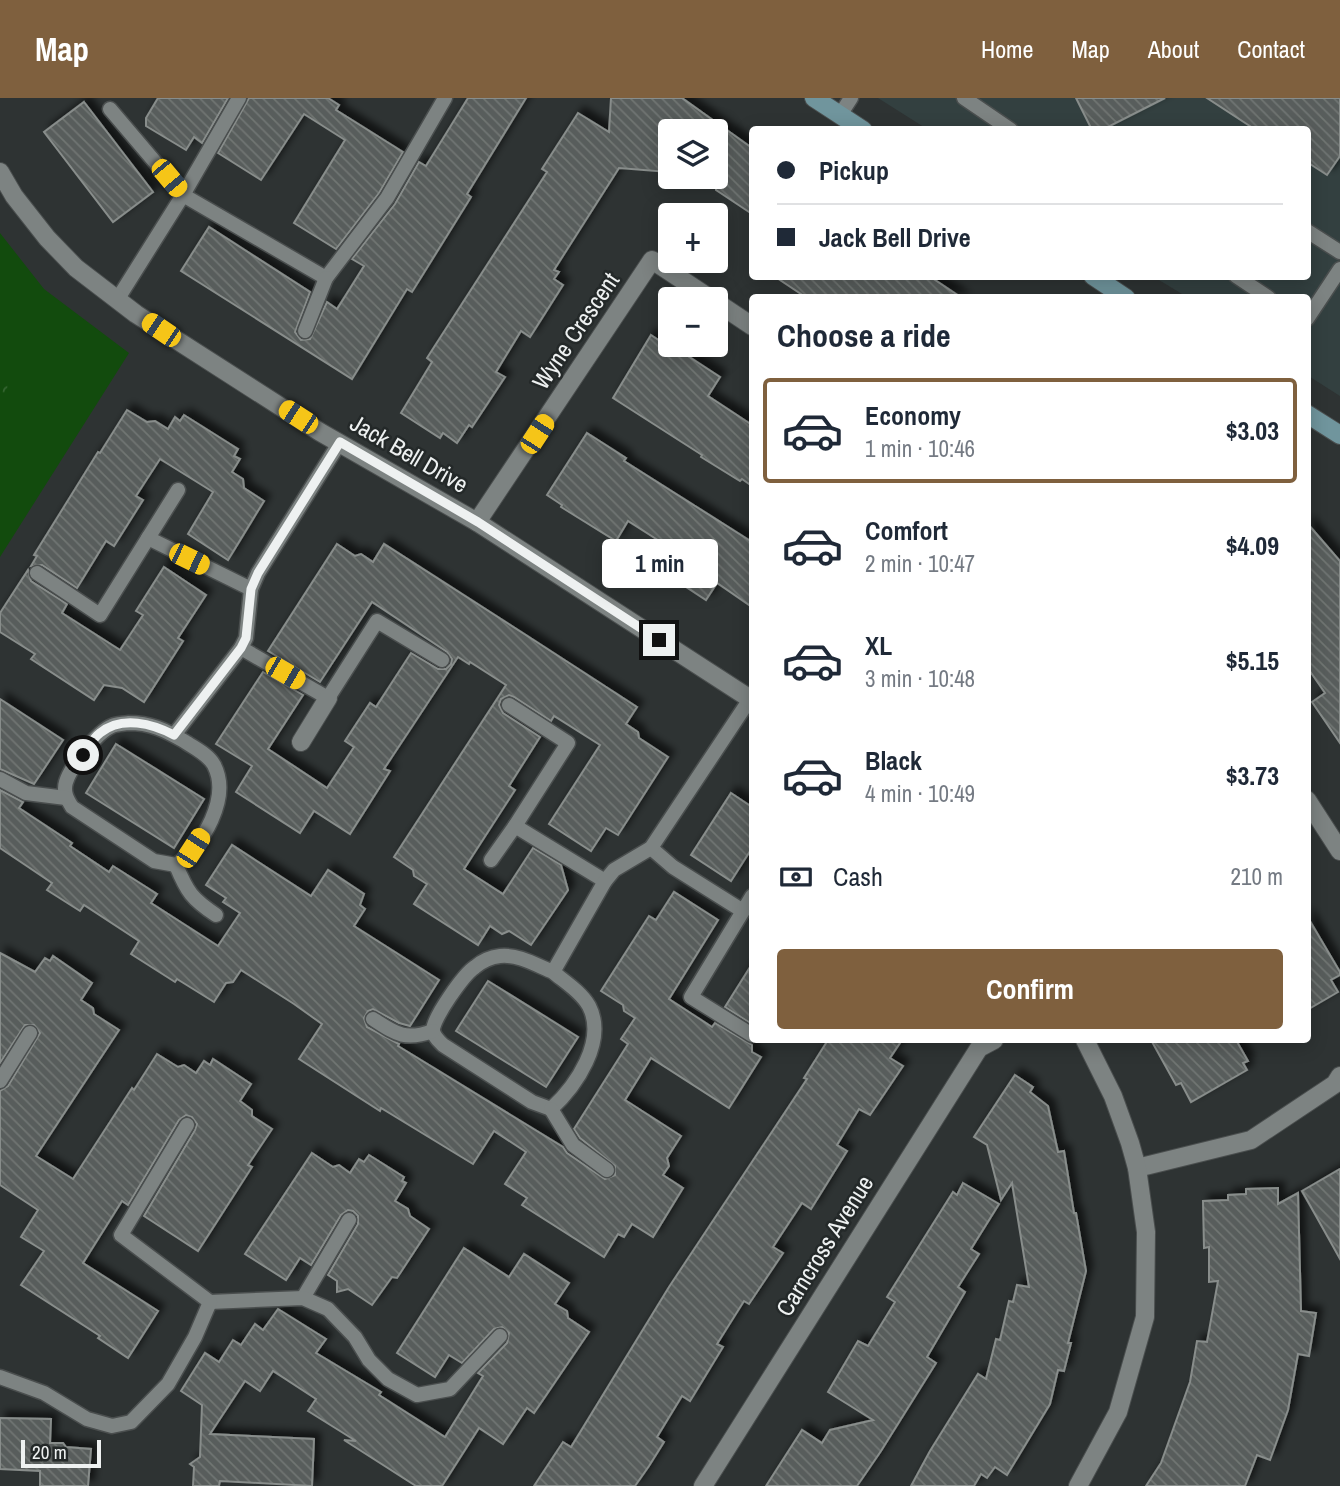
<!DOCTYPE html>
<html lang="en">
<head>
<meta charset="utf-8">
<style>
  body { margin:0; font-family:"Archivo Narrow",sans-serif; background:#f6f6f7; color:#1f2937; height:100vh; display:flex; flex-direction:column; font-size:26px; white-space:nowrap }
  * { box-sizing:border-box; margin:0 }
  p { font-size:23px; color:#747a83 }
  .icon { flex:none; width:38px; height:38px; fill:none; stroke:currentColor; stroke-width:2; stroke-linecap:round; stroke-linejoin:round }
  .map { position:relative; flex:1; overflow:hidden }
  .details { position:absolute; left:749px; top:196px; width:562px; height:749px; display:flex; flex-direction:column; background:#fff; border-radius:7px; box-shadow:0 4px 18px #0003 }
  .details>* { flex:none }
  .banner { position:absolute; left:749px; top:28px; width:562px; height:154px; border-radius:7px; box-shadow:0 4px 18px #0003; display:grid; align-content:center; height:154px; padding:0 28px; background:#fff }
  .buttons { position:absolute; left:658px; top:21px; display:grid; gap:14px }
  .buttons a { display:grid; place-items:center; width:70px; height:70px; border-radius:7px; background:#fff; box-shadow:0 4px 18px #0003; font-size:35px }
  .scale { position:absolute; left:21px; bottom:18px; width:80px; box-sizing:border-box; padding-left:7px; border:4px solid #eef1f1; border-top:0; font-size:19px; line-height:24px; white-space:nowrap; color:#eef1f1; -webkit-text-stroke:5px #242929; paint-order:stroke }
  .end { position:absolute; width:32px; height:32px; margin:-16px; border:9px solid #eef1f1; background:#111; box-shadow:0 0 0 4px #111 }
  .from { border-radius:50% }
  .bubble { position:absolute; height:49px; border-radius:7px; background:#fff; box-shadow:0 4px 18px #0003; font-size:23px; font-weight:700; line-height:49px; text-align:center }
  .car { position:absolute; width:21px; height:42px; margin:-21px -10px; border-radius:9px; box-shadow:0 0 5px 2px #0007; background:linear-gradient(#f5c518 24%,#345 0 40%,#f5c518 0 76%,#345 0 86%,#f5c518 0) }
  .banner b { display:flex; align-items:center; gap:24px; height:66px; font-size:26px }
  .banner b+b { border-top:2px solid #e0e1e3 }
  .banner i { width:18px; height:18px; background:#1f2937 }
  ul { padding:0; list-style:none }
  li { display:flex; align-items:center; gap:21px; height:105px; margin:0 14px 10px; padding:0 14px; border:4px solid transparent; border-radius:7px }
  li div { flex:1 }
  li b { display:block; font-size:26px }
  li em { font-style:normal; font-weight:700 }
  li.selected { border-color:#7f603e }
  li>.icon { width:63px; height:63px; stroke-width:1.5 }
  h2 { padding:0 28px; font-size:32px; line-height:84px }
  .pay { display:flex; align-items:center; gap:18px; height:77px; padding:0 28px; font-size:26px }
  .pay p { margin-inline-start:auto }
  .cta { display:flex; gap:14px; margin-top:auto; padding:14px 28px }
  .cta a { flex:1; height:80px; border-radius:7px; background:#7f603e; color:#fff; font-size:28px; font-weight:700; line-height:80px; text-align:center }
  header { display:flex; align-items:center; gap:42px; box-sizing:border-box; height:98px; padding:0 35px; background:#7f603e; color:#fff }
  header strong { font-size:33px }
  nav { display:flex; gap:38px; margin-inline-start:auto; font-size:24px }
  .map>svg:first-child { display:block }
</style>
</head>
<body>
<header>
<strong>Map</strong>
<nav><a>Home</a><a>Map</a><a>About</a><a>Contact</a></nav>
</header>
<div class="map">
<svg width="1340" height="1388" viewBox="0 0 1340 1388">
  <defs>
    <pattern id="forest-crowns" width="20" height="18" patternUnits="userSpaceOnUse" patternTransform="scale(1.75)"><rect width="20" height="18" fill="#124b0d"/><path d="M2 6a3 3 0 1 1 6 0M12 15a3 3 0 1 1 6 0" fill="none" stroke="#356531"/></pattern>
    <pattern id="building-back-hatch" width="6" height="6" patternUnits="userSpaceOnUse" patternTransform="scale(1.75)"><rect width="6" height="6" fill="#585d5b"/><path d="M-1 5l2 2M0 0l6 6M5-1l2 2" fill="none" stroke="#707573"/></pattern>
    <filter id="shadow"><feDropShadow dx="6" dy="-6" stdDeviation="3.5" flood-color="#0009"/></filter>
  </defs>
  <rect width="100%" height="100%" fill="#2e3333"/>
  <path fill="#334040" d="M878 0H1340V298L1307 277V200L1187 199 1154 179 1307 178V32L927 31Z"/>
  <path fill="#124b0d" d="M0 135 44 191 129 255 0 459Z"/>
  <path fill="url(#forest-crowns)" d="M0 269C14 284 5 298 0 316Z"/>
  <g fill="url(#building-back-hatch)" stroke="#888d8b" stroke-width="2" filter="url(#shadow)">
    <path d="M158 0H228L202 45 194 39 186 52 146 28V20Z"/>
    <path d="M249 0H328L339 7 336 12 403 54 379 95 336 151 294 125 345 42 304 16 261 82 218 55Z"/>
    <path d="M468 0H526L467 96 471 99 412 194 407 191 352 281 181 173 209 129 310 194 295 234 301 242 310 241 327 204 337 211 364 168 352 161 395 106 419 64 426 68Z"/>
    <path d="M611 0H682L752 50V116L716 92V33H670L668 74 619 70 554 172 559 174 554 181 563 187 530 239 521 233 496 274 505 279 472 329 469 327 457 345 443 335 440 340 401 315 432 264 427 260 547 74 542 71 578 15 609 34Z"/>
    <path d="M1076 0H1165L1102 32H1092Z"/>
    <path d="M1207 0H1340V58L1327 77 1307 64V32H1256Z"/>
    <path d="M84 4 153 94 113 124 44 34Z"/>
    <path d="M774 178H929L962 200H807Z"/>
    <path d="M651 237 666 247 668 245 720 279 708 298 752 327V388L742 381 740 383 701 359 702 357 613 300Z"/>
    <path d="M127 312 147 324 155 323 168 331 175 319 180 323 184 317 238 351 234 358 240 361 232 374 243 381 244 390 264 403 228 462 188 436 213 394 160 361 136 398 143 402 114 448 106 443 77 490 42 467 31 468 37 458 34 457 98 354 100 355Z"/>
    <path d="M587 335 626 360 624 363 752 444V509L717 485 706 502 654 468 667 448 628 423 616 443 561 409 562 407 547 397Z"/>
    <path d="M1307 425 1340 463V645L1312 604 1325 595 1307 569Z"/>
    <path d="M337 446 355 458 361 456 373 464 384 446 529 539 637 609 626 626 638 634 639 640 668 659 618 737 606 730 591 753 549 726 600 647 554 618 551 623 514 599 509 597 501 601 499 607 503 615 540 639 509 688 515 692 464 771 503 796 533 750 561 767 568 792 531 847 509 833 502 836 490 828 478 847 414 806 427 786 414 778 413 772 394 759 506 587 470 564 469 566 458 559 384 671 390 673 350 736 314 713 300 735 236 694 252 668 216 646 263 574 303 597 268 651 327 690 354 649 345 643 370 605 376 609 411 555 438 571H446L451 566 452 561 447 554 372 504 320 584 268 553Z"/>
    <path d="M164 469 206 497 178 540 183 543 144 604 122 590 104 587 94 602 31 561 35 556 0 534V515L28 472 31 483 67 506 62 515 120 552 143 517 136 513Z"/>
    <path d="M0 601 63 642 34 686 0 671Z"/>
    <path d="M116 646 204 701 174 750 86 695Z"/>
    <path d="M0 692 23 704 19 710 72 745 70 748 109 774 113 768 157 796 151 805 218 848 240 815 223 804 226 800 206 787 232 747 311 798 328 772 364 796 360 807 365 811 354 828 439 882 410 928 399 925 373 911 368 913 364 920 367 929 399 946 398 948 563 1049 567 1055 605 1081 615 1077V1068L580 1040 574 1031 628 946 621 941 635 920 624 913 623 907 601 893 649 818 656 822 674 794 718 822 669 901 712 929 715 925 752 947V954L761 959 729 1010 651 960 625 1002 681 1038 667 1060 669 1068 663 1077 683 1090 653 1139 632 1126 624 1139 618 1136 604 1159 522 1107 527 1100 505 1086 526 1054 494 1033 473 1066 381 1010 380 1013 299 961 322 926 294 906 241 872 233 884 226 885 214 904 177 881 175 884 131 856 139 843 84 807 80 813 47 792 52 785 0 750Z"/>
    <path d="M731 695 752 709V750L731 783 691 757Z"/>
    <path d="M1307 818 1340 874V877L1331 882 1338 894 1307 912Z"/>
    <path d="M0 855 35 874 45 860 50 863 53 858 92 885 81 902 93 910 94 916 119 932 36 1058 73 1081 132 990 134 992 157 956 178 969 184 967 196 975 204 963 210 967 213 961 251 986 240 1003 252 1012V1018L272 1031 248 1067 252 1069 198 1153 144 1118 195 1032 197 1026 192 1019 186 1017 179 1022 128 1107 122 1103 83 1165 158 1213 128 1260 98 1240 100 1238 21 1187 44 1153 21 1139 38 1112 0 1087V993L8 988 40 935 34 927H25L0 965Z"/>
    <path d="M752 866V926L725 909Z"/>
    <path d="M488 883 578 939 546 989 456 933Z"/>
    <path d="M828 942H902L890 960 903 968 870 1017 859 1011 837 1047 847 1053 811 1111 802 1105 773 1149 783 1155 749 1206 744 1203 717 1246 723 1249 690 1303 682 1298 657 1339 664 1344 649 1368 635 1388H534L563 1344 571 1349 669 1189 807 981 804 980Z"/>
    <path d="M1151 942H1236L1248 963 1243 965 1247 972 1191 1004 1181 985 1176 987Z"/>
    <path d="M1015 977 1033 989 1030 994 1048 1008 1058 1054 1064 1053 1074 1115H1076L1086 1173 1068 1245H1071L1064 1273 1058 1272 1050 1306 1007 1377 995 1369 987 1380 981 1376 974 1388H911L930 1353 978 1276 986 1281 996 1241 1000 1242 1009 1203 1013 1204 1017 1187 1029 1189 1012 1085 1001 1102 987 1047 974 1039Z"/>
    <path d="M312 1055 333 1069 339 1067 350 1075 359 1061 364 1064 369 1057 404 1079 402 1083 406 1085 395 1103 408 1111 410 1118 429 1131 397 1180 392 1179 372 1207 348 1191 337 1194V1183L328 1177 358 1126V1118L353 1113 348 1112 341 1117 311 1167 300 1160 286 1182 245 1156Z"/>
    <path d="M1340 1071V1161L1302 1093Z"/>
    <path d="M963 1085 999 1106 971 1151 979 1156 958 1189 965 1194 927 1259 936 1265 881 1353 857 1388H766L802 1332 822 1345 830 1332 873 1322 828 1294 858 1243 868 1248 895 1204 887 1199 953 1094 957 1097Z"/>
    <path d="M1278 1090V1106L1298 1095 1301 1213 1316 1215 1309 1258 1298 1256 1288 1312 1270 1362 1257 1357 1245 1388H1146L1161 1365 1190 1284 1197 1243 1207 1244 1218 1183 1209 1184V1149L1204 1150 1203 1103 1228 1102V1097L1246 1096V1091Z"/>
    <path d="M464 1150 509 1179 524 1156 569 1185 555 1206 567 1213 568 1220 589 1234 534 1315 527 1310 503 1346 479 1330 442 1388H416L344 1342 356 1343 308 1313 316 1301 273 1273 260 1293 245 1283 210 1336 314 1341 312 1388 220 1383 219 1388H193L194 1369 190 1366 200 1359 202 1307 181 1293 205 1255 219 1264 233 1242 241 1247 255 1226 263 1232 278 1211 326 1241 316 1255 381 1294 379 1297 445 1339 483 1278 478 1275 507 1245 509 1235 502 1229 494 1231 462 1265 449 1257 435 1279 397 1255Z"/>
    <path d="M0 1320 51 1321 50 1345H63L66 1349 91 1351 88 1388H40V1373L0 1371Z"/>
  </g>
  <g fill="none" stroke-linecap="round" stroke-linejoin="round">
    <defs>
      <g id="lane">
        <path d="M964 0 1011 32"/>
        <path d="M110 11 183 97 326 180 387 100 445 0"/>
        <path d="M840 17 851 0"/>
        <path d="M1307 133 1340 154"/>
        <path d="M1236 178 1269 200"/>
        <path d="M117 202 183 97 239 0"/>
        <path d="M1307 221 1340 171"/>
        <path d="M305 233 326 180"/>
        <path d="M148 440 251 491"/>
        <path d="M37 475 100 517 178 392"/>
        <path d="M241 550 328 600 377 523 442 562"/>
        <path d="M509 607 568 645 515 728 605 783"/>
        <path d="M128 625C151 625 165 632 184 643 194 650 208 656 214 667 231 700 203 747 176 767L154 763 72 709C67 701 63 694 66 684 71 668 97 634 112 628 116 626 123 626 128 625Z"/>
        <path d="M174 637 241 550 246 540 251 491 258 475 340 344"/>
        <path d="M0 681 26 695 66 700"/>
        <path d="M651 750 673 769 743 813 691 899 752 937"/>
        <path d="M491 762 515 728"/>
        <path d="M176 767C187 794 192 801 216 817"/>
        <path d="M743 813 752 798"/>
        <path d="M553 874C536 867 518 856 500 858 491 859 482 863 475 869 464 876 432 921 433 933 434 939 439 943 443 947L532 1004 551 1011C576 988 607 943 589 908 581 894 565 884 553 874L605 783 614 772 651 750 750 601"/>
        <path d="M373 921C396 936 405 943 433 933"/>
        <path d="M0 983 30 935"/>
        <path d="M551 1011 573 1047 607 1072"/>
        <path d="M303 1200 349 1122"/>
        <path d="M210 1204 303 1200 328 1211 355 1239 369 1262 388 1281 417 1297 450 1291 500 1238"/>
        <path d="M0 1279 44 1295 87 1321 112 1328 131 1324 168 1286 195 1239 210 1204 121 1137 187 1027"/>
      </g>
      <g id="street">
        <path d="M0 74 14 98 47 140 76 170 136 216 320 334 477 424 752 602"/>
        <path d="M716 204 752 228"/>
        <path d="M477 424 652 162 711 201"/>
        <path d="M301 644 328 600"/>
        <path d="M1307 702 1340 753"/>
        <path d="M1137 1070 1251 1042 1335 986 1340 978"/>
        <path d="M703 1388 979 950 994 942"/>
        <path d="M1078 1388 1118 1314 1145 1219 1146 1134 1137 1070 1130 1045 1113 998 1085 942"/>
      </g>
      <g id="secondary">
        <path d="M814 0 863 32"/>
        <path d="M1093 178 1126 200"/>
        <path d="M1307 316 1340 337"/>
      </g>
    </defs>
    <use href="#lane" stroke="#4a4e4e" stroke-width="17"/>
    <use href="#street" stroke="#4a4e4e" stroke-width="20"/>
    <use href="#secondary" stroke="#4a4e4e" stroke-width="20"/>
    <use href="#lane" stroke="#7d8382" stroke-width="14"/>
    <use href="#street" stroke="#7d8382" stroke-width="18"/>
    <use href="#secondary" stroke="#70959d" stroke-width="18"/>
  </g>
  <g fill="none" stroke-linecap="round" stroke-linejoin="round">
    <path stroke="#eef1f1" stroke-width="9" d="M83 657C88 650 93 640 100 635 122 617 153 626 174 637L241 550 246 540 251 491 258 475 340 344 478 424 659 542"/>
  </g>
  <g text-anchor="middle" stroke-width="5" stroke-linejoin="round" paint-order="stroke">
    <g font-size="24" fill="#eef1f1" stroke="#242929">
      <text transform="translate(576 233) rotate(-56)" y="8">Wyne Crescent</text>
      <text transform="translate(409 356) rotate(30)" y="8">Jack Bell Drive</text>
      <text transform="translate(825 1148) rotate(-58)" y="8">Carncross Avenue</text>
    </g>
  </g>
</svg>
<div class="buttons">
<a><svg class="icon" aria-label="layers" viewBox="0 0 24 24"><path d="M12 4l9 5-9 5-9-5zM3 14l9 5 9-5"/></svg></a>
<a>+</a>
<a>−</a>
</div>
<div class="scale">20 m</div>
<i class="end from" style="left:83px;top:657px"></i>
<i class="end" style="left:659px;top:542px"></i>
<div class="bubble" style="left:602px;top:441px;width:116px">1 min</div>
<i class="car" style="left:169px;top:80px;rotate:140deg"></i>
<i class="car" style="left:161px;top:232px;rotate:304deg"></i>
<i class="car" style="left:298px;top:319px;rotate:303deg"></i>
<i class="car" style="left:537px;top:336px;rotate:33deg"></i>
<i class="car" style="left:189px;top:461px;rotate:116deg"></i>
<i class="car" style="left:285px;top:575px;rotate:120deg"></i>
<i class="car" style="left:193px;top:750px;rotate:33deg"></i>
<div class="banner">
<b><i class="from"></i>Pickup</b>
<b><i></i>Jack Bell Drive</b>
</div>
<section class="details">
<h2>Choose a ride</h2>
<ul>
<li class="selected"><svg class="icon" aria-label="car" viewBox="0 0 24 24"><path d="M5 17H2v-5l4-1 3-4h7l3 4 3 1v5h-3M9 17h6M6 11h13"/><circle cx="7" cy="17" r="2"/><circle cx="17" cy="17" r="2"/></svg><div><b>Economy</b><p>1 min · 10:46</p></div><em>$3.03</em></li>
<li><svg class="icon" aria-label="car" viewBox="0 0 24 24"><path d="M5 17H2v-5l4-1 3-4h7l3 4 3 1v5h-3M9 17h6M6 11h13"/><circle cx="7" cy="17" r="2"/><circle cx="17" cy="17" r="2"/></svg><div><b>Comfort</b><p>2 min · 10:47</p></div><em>$4.09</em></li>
<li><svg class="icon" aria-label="car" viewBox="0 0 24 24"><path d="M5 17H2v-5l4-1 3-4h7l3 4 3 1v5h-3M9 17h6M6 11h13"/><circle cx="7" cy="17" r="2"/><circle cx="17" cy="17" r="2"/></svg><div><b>XL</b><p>3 min · 10:48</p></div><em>$5.15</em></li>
<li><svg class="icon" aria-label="car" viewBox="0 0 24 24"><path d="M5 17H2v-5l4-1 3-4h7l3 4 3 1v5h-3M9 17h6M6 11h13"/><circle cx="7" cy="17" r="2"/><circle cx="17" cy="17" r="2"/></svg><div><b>Black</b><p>4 min · 10:49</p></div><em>$3.73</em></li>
</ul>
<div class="pay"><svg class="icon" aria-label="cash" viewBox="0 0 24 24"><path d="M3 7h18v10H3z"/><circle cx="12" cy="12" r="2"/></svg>Cash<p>210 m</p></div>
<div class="cta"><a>Confirm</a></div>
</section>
</div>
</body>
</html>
